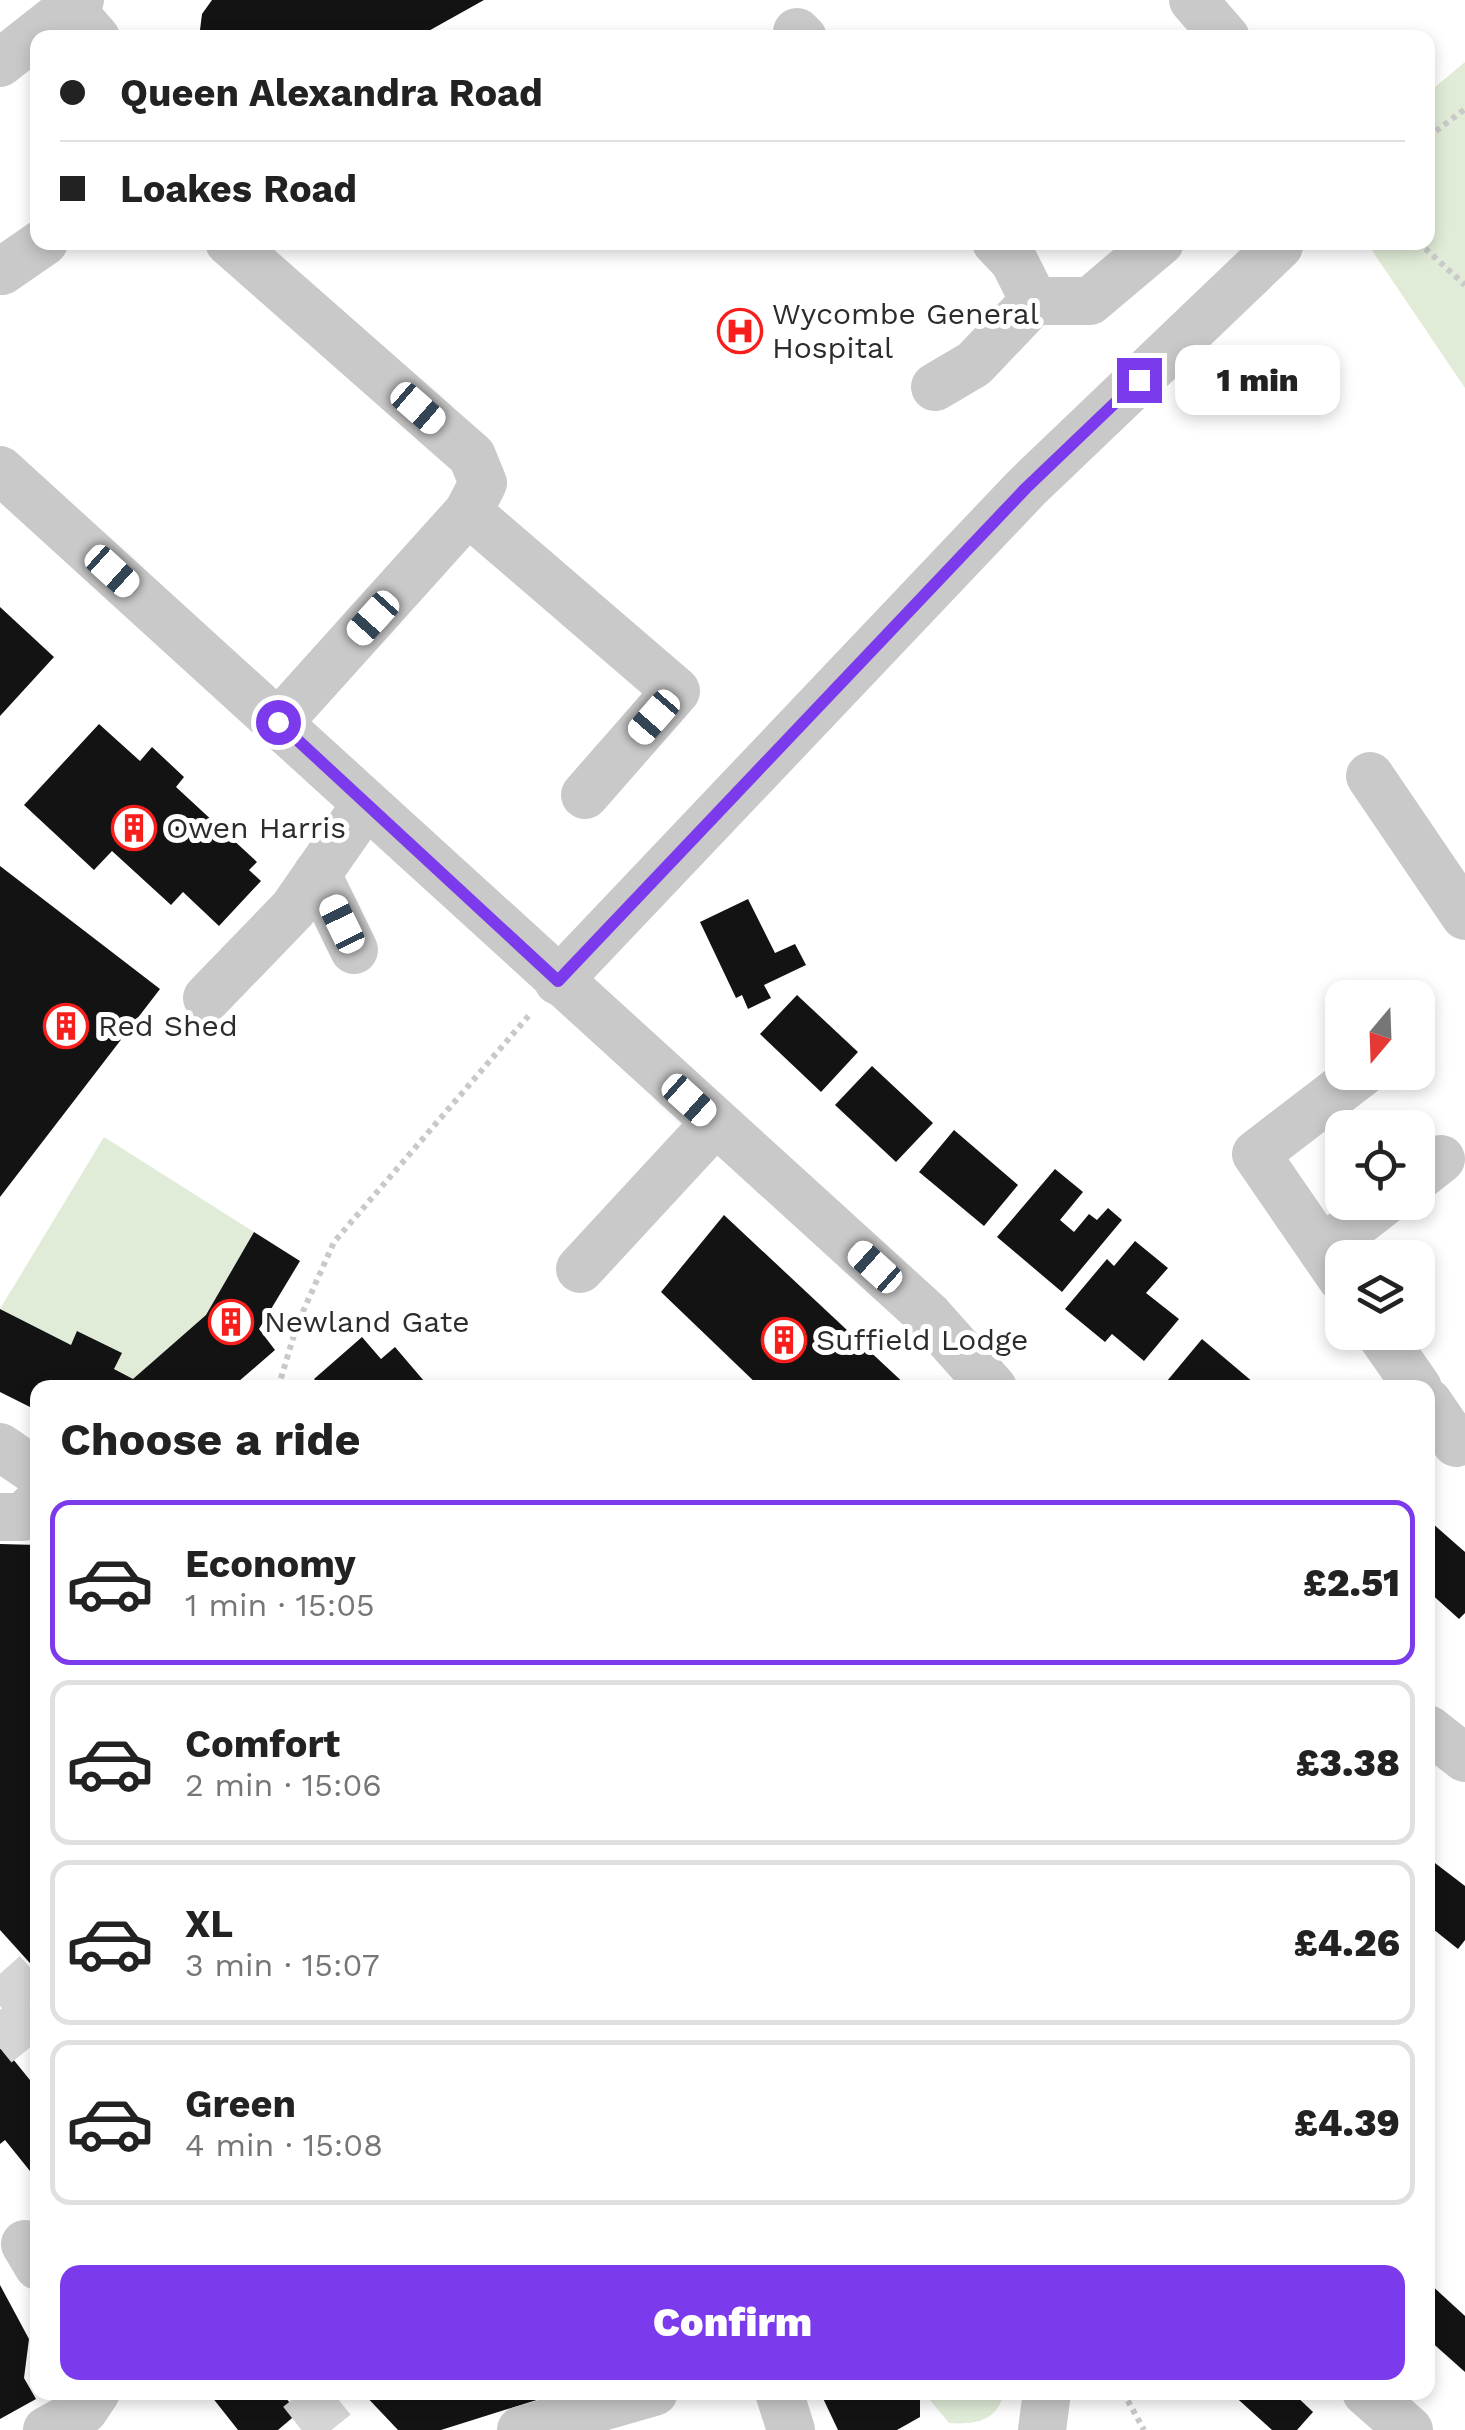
<!DOCTYPE html>
<html lang="en">
<head>
<meta charset="utf-8">
<style>
  body { margin:0; font-family:"Work Sans",sans-serif; background:#f6f6f6; color:#222; height:100vh; display:flex; flex-direction:column; font-size:38px; white-space:nowrap }
  * { box-sizing:border-box; margin:0 }
  p { font-size:32px; color:#767676 }
  .icon { flex:none; width:55px; height:55px; fill:none; stroke:currentColor; stroke-width:2; stroke-linecap:round; stroke-linejoin:round }
  .map { position:relative; flex:1; overflow:hidden }
  .side { position:absolute; left:30px; top:1380px; width:1405px; height:1020px; display:flex; flex-direction:column; background:#fff; border-radius:20px; box-shadow:0 5px 15px #0003 }
  .side>* { flex:none }
  .top-card { position:absolute; left:30px; top:30px; width:1405px; height:220px; border-radius:20px; box-shadow:0 5px 15px #0003; display:grid; align-content:center; height:220px; padding:0 30px; background:#fff }
  .needle { width:65px; rotate:199deg }
  .tools { position:absolute; left:1325px; top:980px; display:grid; gap:20px }
  .tools a { display:grid; place-items:center; width:110px; height:110px; border-radius:20px; background:#fff; box-shadow:0 5px 15px #0003; font-size:50px }
  .end { position:absolute; width:45px; height:45px; margin:-22px; border:12px solid #7c3aed; background:#fff; box-shadow:0 0 0 5px #fff }
  .from { border-radius:50% }
  .bubble { position:absolute; height:70px; border-radius:20px; background:#fff; box-shadow:0 5px 15px #0003; font-size:32px; font-weight:800; line-height:70px; text-align:center }
  .car { position:absolute; width:30px; height:60px; margin:-30px -15px; border-radius:12px; box-shadow:0 0 8px 2px #0007; background:linear-gradient(#fff 24%,#345 0 40%,#fff 0 76%,#345 0 86%,#fff 0) }
  .top-card b { display:flex; align-items:center; gap:35px; height:95px; font-size:38px }
  .top-card b+b { border-top:2px solid #e0e0e0 }
  .top-card i { width:25px; height:25px; background:#222 }
  ul { padding:0; list-style:none }
  li { display:flex; align-items:center; gap:30px; height:165px; margin:0 20px 15px; padding:0 10px; border:5px solid #e0e0e0; border-radius:20px }
  li div { flex:1 }
  li b { display:block; font-size:38px }
  li em { font-style:normal; font-weight:800 }
  li.selected { border-color:#7c3aed }
  li>.icon { width:90px; height:90px; stroke-width:1.5 }
  h2 { padding:0 30px; font-size:45px; line-height:120px }
  .action { display:flex; gap:20px; margin-top:auto; padding:20px 30px }
  .action a { flex:1; height:115px; border-radius:20px; background:#7c3aed; color:#fff; font-size:40px; font-weight:800; line-height:115px; text-align:center }
  .map>svg:first-child { display:block }
</style>
</head>
<body>
<div class="map">
<svg width="1465" height="2430" viewBox="0 0 1465 2430">
  <rect width="100%" height="100%" fill="#fff"/>
  <g fill="#e1ecd8">
    <path d="M1465 62V388L1367 243 1428 242V93Z"/>
    <path d="M104 1137 254 1232 206 1315 133 1379 114 1369 121 1353 78 1331 71 1345 0 1309Z"/>
    <path d="M924 2393V2392L1004 2393C997 2421 975 2425 949 2423Z"/>
  </g>
  <g fill="#131313">
    <path d="M212 0H484L416 38H199L202 14Z"/>
    <path d="M0 607 54 657 0 716Z"/>
    <path d="M99 724 140 761 152 747 184 777 176 787 257 862 249 870 261 881 219 926 183 892 171 905 112 851 94 870 24 805Z"/>
    <path d="M0 866 160 989 0 1197Z"/>
    <path d="M748 899 775 953 795 944 806 965 764 985 771 998 748 1009 742 995 736 998 700 922Z"/>
    <path d="M797 995 858 1052 821 1092 760 1034Z"/>
    <path d="M872 1066 933 1123 896 1162 835 1105Z"/>
    <path d="M954 1130 1018 1185 984 1226 919 1172Z"/>
    <path d="M1055 1169 1083 1192 1060 1220 1074 1232 1089 1214 1097 1220 1108 1208 1122 1220 1062 1292 997 1237Z"/>
    <path d="M724 1215 909 1388H761L661 1292Z"/>
    <path d="M254 1232 300 1261 259 1329 275 1350 231 1388H38V1411L0 1392V1309L71 1345 77 1331 122 1353 114 1369 133 1379 206 1315Z"/>
    <path d="M1135 1241 1168 1268 1146 1293 1179 1319 1144 1361 1112 1334 1105 1342 1065 1309 1107 1259 1114 1266Z"/>
    <path d="M362 1337 381 1359 395 1347 430 1388H322L314 1379Z"/>
    <path d="M1202 1339 1234 1366 1260 1388H1175L1167 1381Z"/>
    <path d="M1432 1523 1465 1552V1613L1459 1619 1428 1591V1529Z"/>
    <path d="M0 1544 38 1545V1972L0 1930Z"/>
    <path d="M1431 1860 1465 1886V1940L1458 1949 1428 1925Z"/>
    <path d="M0 2043 38 2090V2181L5 2140 0 2144Z"/>
    <path d="M1428 2282 1465 2316V2372L1428 2339Z"/>
    <path d="M0 2285 29 2339 24 2378 36 2399 0 2419Z"/>
    <path d="M208 2392H281L298 2413 278 2430H238Z"/>
    <path d="M362 2392H559V2393L441 2430H398Z"/>
    <path d="M820 2392H920V2417L897 2430H838Z"/>
    <path d="M1230 2392H1292L1313 2412 1297 2430H1272Z"/>
  </g>
  <g fill="none" stroke-linecap="round" stroke-linejoin="round">
    <g stroke="#d5d5d5" stroke-width="48" stroke-dasharray="48 24" stroke-linecap="butt">
      <path d="M0 2006 38 1972"/>
      <path d="M0 2010 38 2057"/>
      <path d="M302 2392 332 2430"/>
    </g>
    <g stroke="#c9c9c9" stroke-width="6" stroke-dasharray="5 5" stroke-linecap="butt">
      <path d="M1428 137 1465 109"/>
      <path d="M1418 242 1465 285"/>
      <path d="M278 1388 297 1325 334 1242 531 1013"/>
      <path d="M1123 2392 1144 2430"/>
    </g>
    <g stroke="#c9c9c9" stroke-width="48">
      <path d="M1193 0 1226 38"/>
      <path d="M69 7 96 38"/>
      <path d="M797 32 803 38"/>
      <path d="M0 63 80 0"/>
      <path d="M229 242 472 456 483 483 468 512"/>
      <path d="M2 271 44 242"/>
      <path d="M1034 301H1090L1160 242"/>
      <path d="M935 387 974 364 1034 301 1014 261 996 242"/>
      <path d="M0 470 928 1315 993 1388"/>
      <path d="M279 722 468 512 676 691 585 795"/>
      <path d="M1370 776 1465 916"/>
      <path d="M317 874 354 950"/>
      <path d="M558 981 1026 488 1279 246"/>
      <path d="M207 998 293 909 366 804"/>
      <path d="M1418 1177 1441 1159"/>
      <path d="M1322 1250 1384 1202"/>
      <path d="M580 1269 715 1123"/>
      <path d="M1342 1279 1256 1154 1363 1072"/>
      <path d="M1379 1332 1418 1388"/>
      <path d="M1428 1402 1456 1443"/>
      <path d="M0 1447 38 1473"/>
      <path d="M0 1517H23L38 1502"/>
      <path d="M1428 1729 1465 1758"/>
      <path d="M25 2244 38 2266"/>
      <path d="M779 2392 791 2430"/>
      <path d="M1366 2392 1409 2430"/>
      <path d="M47 2430 84 2410 96 2392"/>
      <path d="M521 2430 654 2392"/>
      <path d="M1042 2430 1047 2392"/>
    </g>
  </g>
  <g fill="none" stroke-linecap="round" stroke-linejoin="round">
    <path stroke="#7c3aed" stroke-width="12" d="M278 722 558 981 1026 488 1139 380"/>
  </g>
  <defs>
    <symbol id="hospital-ring" viewBox="-11 -11 22 22"><circle r="9.5" fill="#fff" stroke="#f71e1b" stroke-width="1.5"/><path d="M-5-5h3v3.5h4V-5h3V5h-3V1.5h-4V5h-3Z" fill="#f71e1b"/></symbol>
    <symbol id="building-ring" viewBox="-11 -11 22 22"><circle r="9.5" fill="#fff" stroke="#f71e1b" stroke-width="1.5"/><path d="M-4-6H4V6H1V3H-1V6H-4ZM-2.5-4.3h1.7v1.8h-1.7ZM.8-4.3h1.7v1.8H.8ZM-2.5-1h1.7V.8h-1.7ZM.8-1h1.7V.8H.8Z" fill="#f71e1b"/></symbol>
  </defs>
  <g fill-rule="evenodd">
    <use href="#hospital-ring" x="715" y="306" width="50" height="50"/>
    <use href="#building-ring" x="109" y="803" width="50" height="50"/>
    <use href="#building-ring" x="41" y="1001" width="50" height="50"/>
    <use href="#building-ring" x="206" y="1297" width="50" height="50"/>
    <use href="#building-ring" x="759" y="1315" width="50" height="50"/>
  </g>
  <g text-anchor="middle" stroke-width="10" stroke-linejoin="round" paint-order="stroke">
    <g font-size="30" fill="#2c2c2c" stroke="#fff" text-anchor="start">
      <text x="772" y="324">Wycombe General<tspan x="772" dy="34">Hospital</tspan></text>
      <text x="166" y="838">Owen Harris</text>
      <text x="98" y="1036">Red Shed</text>
      <text x="264" y="1332">Newland Gate</text>
      <text x="816" y="1350">Suffield Lodge</text>
    </g>
  </g>
</svg>
<div class="tools">
<a><svg class="needle" viewBox="-14 -14 28 28"><path d="M0-13l5 13h-10z" fill="#e53935"/><path d="M0 13l5-13h-10z" fill="#767676"/></svg></a>
<a><svg class="icon" aria-label="locate" viewBox="0 0 24 24"><circle cx="12" cy="12" r="6"/><path d="M12 2v4M12 18v4M2 12h4M18 12h4"/></svg></a>
<a><svg class="icon" aria-label="layers" viewBox="0 0 24 24"><path d="M12 4l9 5-9 5-9-5zM3 14l9 5 9-5"/></svg></a>
</div>
<i class="end from" style="left:278px;top:722px"></i>
<i class="end" style="left:1139px;top:380px"></i>
<div class="bubble" style="left:1175px;top:345px;width:165px">1 min</div>
<i class="car" style="left:418px;top:408px;rotate:131deg"></i>
<i class="car" style="left:112px;top:571px;rotate:132deg"></i>
<i class="car" style="left:373px;top:618px;rotate:222deg"></i>
<i class="car" style="left:654px;top:717px;rotate:221deg"></i>
<i class="car" style="left:342px;top:924px;rotate:334deg"></i>
<i class="car" style="left:689px;top:1100px;rotate:132deg"></i>
<i class="car" style="left:875px;top:1267px;rotate:312deg"></i>
<div class="top-card">
<b><i class="from"></i>Queen Alexandra Road</b>
<b><i></i>Loakes Road</b>
</div>
<section class="side">
<h2>Choose a ride</h2>
<ul>
<li class="selected"><svg class="icon" aria-label="car" viewBox="0 0 24 24"><path d="M5 17H2v-5l4-1 3-4h7l3 4 3 1v5h-3M9 17h6M6 11h13"/><circle cx="7" cy="17" r="2"/><circle cx="17" cy="17" r="2"/></svg><div><b>Economy</b><p>1 min · 15:05</p></div><em>£2.51</em></li>
<li><svg class="icon" aria-label="car" viewBox="0 0 24 24"><path d="M5 17H2v-5l4-1 3-4h7l3 4 3 1v5h-3M9 17h6M6 11h13"/><circle cx="7" cy="17" r="2"/><circle cx="17" cy="17" r="2"/></svg><div><b>Comfort</b><p>2 min · 15:06</p></div><em>£3.38</em></li>
<li><svg class="icon" aria-label="car" viewBox="0 0 24 24"><path d="M5 17H2v-5l4-1 3-4h7l3 4 3 1v5h-3M9 17h6M6 11h13"/><circle cx="7" cy="17" r="2"/><circle cx="17" cy="17" r="2"/></svg><div><b>XL</b><p>3 min · 15:07</p></div><em>£4.26</em></li>
<li><svg class="icon" aria-label="car" viewBox="0 0 24 24"><path d="M5 17H2v-5l4-1 3-4h7l3 4 3 1v5h-3M9 17h6M6 11h13"/><circle cx="7" cy="17" r="2"/><circle cx="17" cy="17" r="2"/></svg><div><b>Green</b><p>4 min · 15:08</p></div><em>£4.39</em></li>
</ul>
<div class="action"><a>Confirm</a></div>
</section>
</div>
</body>
</html>
